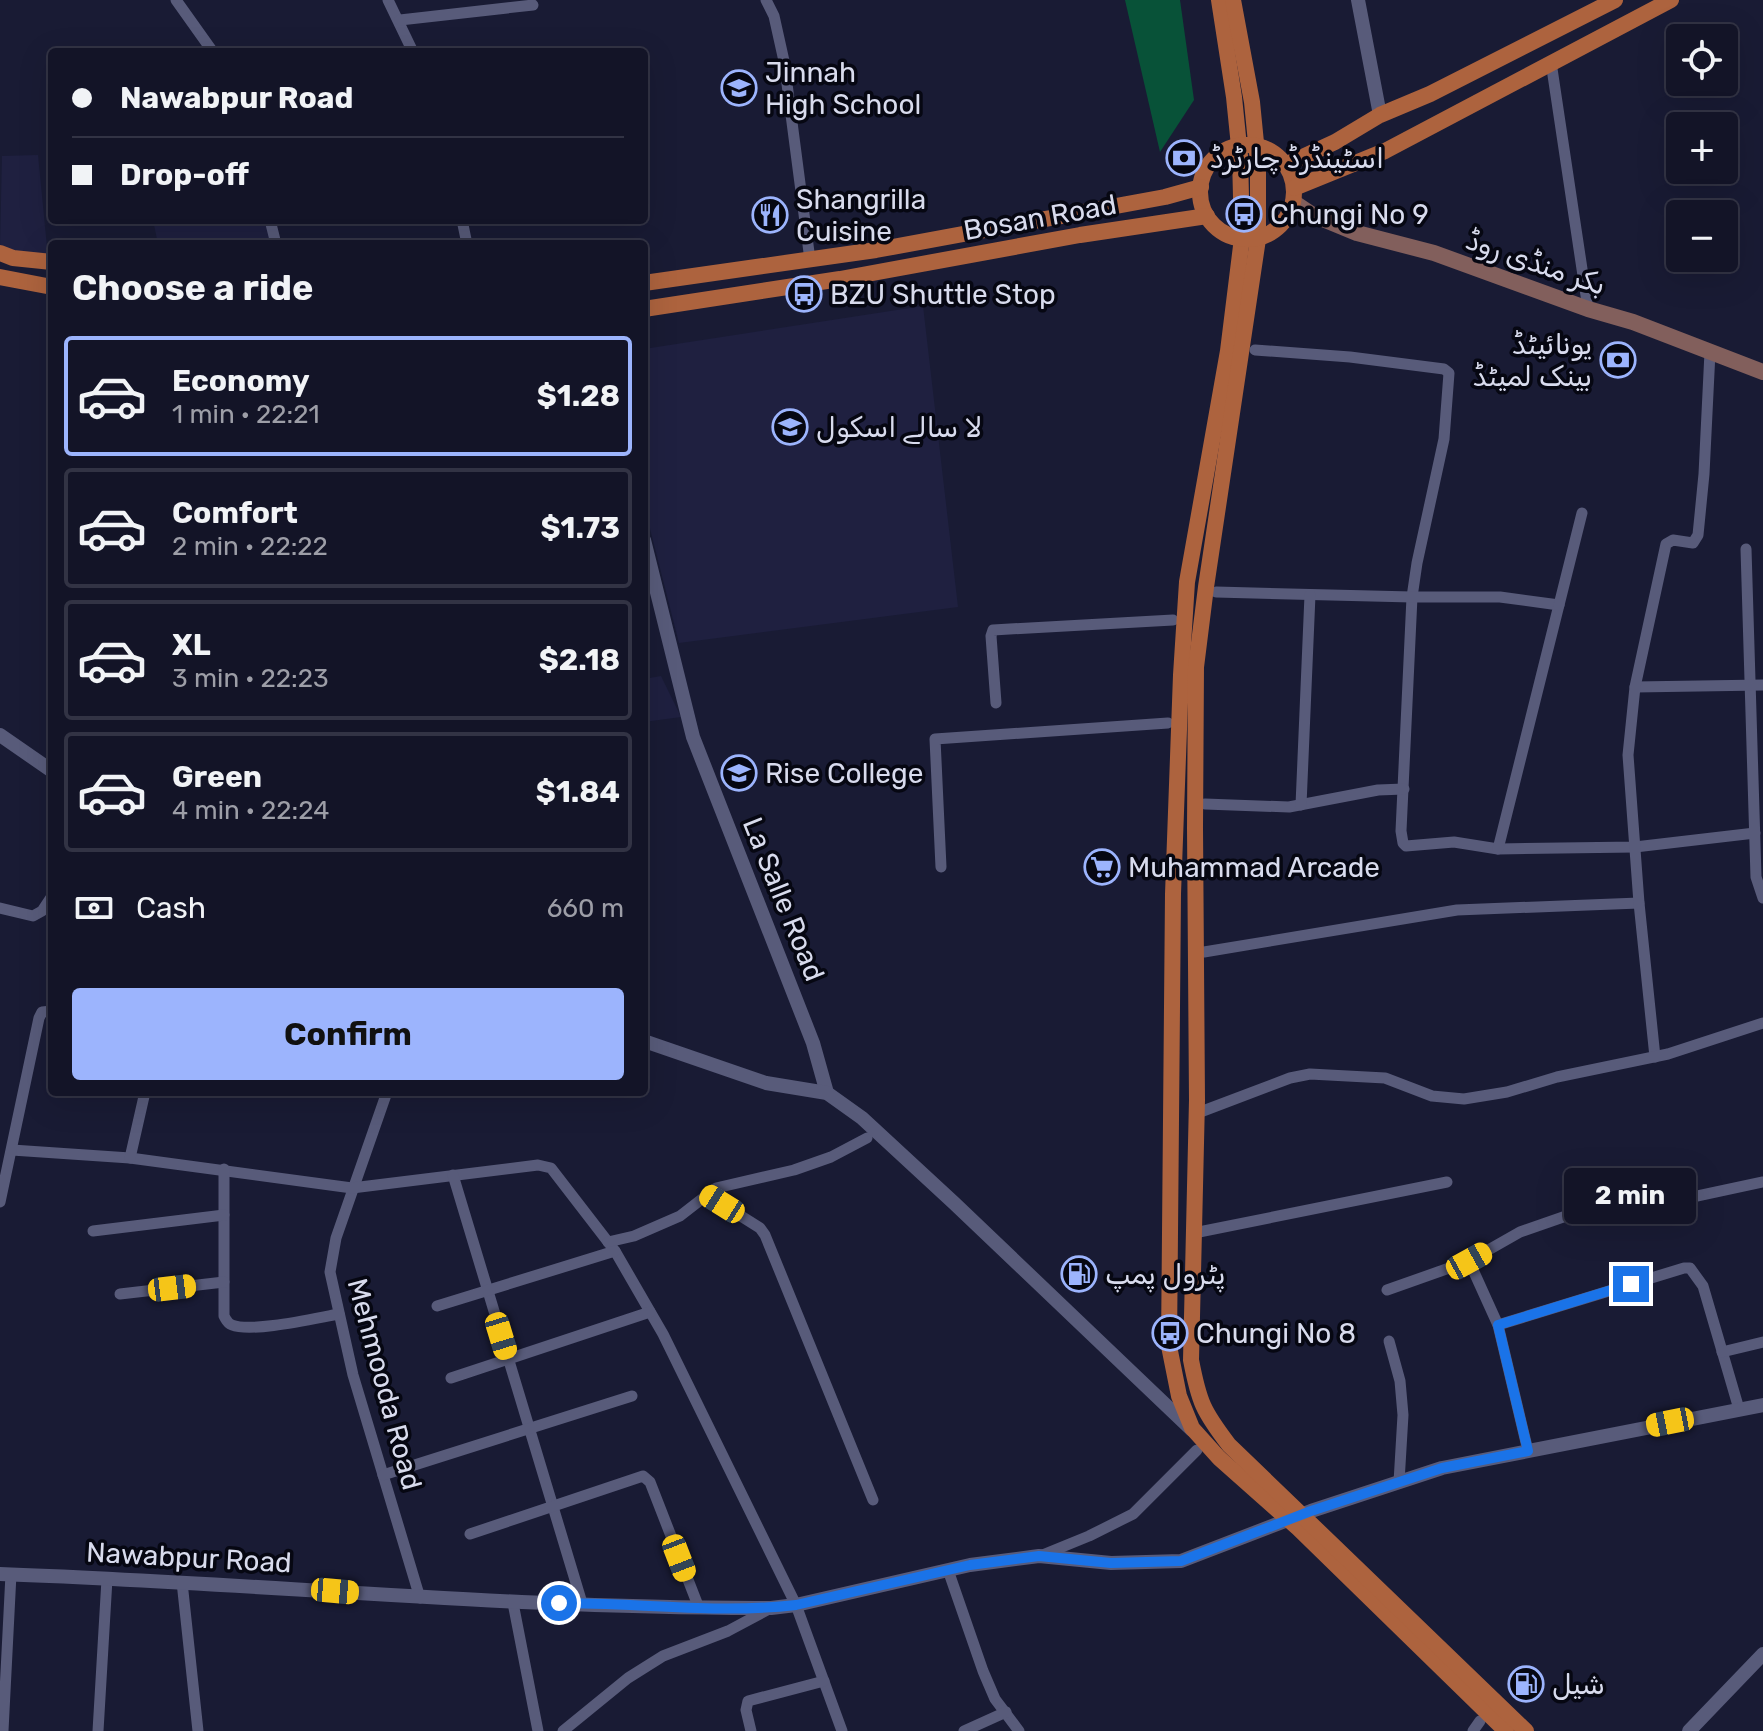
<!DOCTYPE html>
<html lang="en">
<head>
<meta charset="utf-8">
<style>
  body { margin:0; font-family:Rubik,"Noto Sans Arabic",sans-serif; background:#1c1d2f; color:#f1f3f6; height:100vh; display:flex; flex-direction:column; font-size:30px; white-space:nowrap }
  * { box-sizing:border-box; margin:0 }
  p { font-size:26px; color:#9d9ea7 }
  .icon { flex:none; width:44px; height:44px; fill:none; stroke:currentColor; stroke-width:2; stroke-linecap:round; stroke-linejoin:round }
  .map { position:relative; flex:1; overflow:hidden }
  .drawer { position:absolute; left:48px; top:240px; width:600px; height:856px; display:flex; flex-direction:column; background:#131427; border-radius:8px; box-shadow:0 8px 32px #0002,0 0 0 2px #323344 }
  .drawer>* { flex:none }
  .top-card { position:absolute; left:48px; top:48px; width:600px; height:176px; border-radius:8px; box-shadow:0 8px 32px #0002,0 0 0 2px #323344; display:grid; align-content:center; height:176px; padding:0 24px; background:#131427 }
  .tools { position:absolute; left:1666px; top:24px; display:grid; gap:16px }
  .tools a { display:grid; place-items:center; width:72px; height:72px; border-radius:8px; background:#131427; box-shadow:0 8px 32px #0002,0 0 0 2px #323344; font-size:40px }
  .end { position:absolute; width:36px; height:36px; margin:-18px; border:10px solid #1a73e8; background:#fff; box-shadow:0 0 0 4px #fff }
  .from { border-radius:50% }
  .bubble { position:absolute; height:56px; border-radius:8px; background:#131427; box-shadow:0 8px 32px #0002,0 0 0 2px #323344; font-size:26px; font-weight:700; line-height:56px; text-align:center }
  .car { position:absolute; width:24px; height:48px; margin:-24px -12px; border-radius:10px; box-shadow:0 0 6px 2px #0007; background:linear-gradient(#f5c518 24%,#345 0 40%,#f5c518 0 76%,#345 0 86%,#f5c518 0) }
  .top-card b { display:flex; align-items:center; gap:28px; height:76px; font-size:30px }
  .top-card b+b { border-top:2px solid #323344 }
  .top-card i { width:20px; height:20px; background:#f1f3f6 }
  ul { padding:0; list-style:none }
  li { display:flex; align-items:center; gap:24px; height:120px; margin:0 16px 12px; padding:0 8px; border:4px solid #323344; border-radius:8px }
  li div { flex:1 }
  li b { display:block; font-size:30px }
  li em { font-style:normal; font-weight:700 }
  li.current { border-color:#9cb4fd }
  li>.icon { width:72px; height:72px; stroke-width:1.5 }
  h2 { padding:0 24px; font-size:36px; line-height:96px }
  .pay { display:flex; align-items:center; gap:20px; height:88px; padding:0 24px; font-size:30px }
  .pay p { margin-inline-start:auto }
  .action { display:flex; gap:16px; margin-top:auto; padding:16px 24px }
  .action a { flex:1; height:92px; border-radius:8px; background:#9cb4fd; color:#111; font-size:32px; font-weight:700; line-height:92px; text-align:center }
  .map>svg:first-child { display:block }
</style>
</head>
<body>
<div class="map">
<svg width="1763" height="1731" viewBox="0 0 1763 1731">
  <rect width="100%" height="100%" fill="#191b34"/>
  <g fill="#1f2040">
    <path d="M38 155 48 257 0 248 2 156Z"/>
    <path d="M153 220H267L272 244H158Z"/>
    <path d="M923 306 958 607 679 643 644 505V349Z"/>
    <path d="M661 676 681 717 644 722V679Z"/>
  </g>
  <path fill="#085238" d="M1125 0H1180L1194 100 1160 152Z"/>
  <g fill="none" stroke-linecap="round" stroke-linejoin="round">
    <g stroke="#585b7a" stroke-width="11">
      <path d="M176 0 213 52"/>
      <path d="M388 0 413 52"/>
      <path d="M766 0 774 16 784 61 810 260"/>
      <path d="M400 20 533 5"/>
      <path d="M1551 62 1588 309"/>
      <path d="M270 220 276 244"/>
      <path d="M462 220 467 244"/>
      <path d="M1255 350 1350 357 1444 369 1449 373 1444 439 1417 563 1412 597 1401 831 1403 843 1406 846 1454 842 1498 849 1635 847 1755 833"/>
      <path d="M1746 549 1756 877 1763 898"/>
      <path d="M1216 592 1412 597H1500L1559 605"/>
      <path d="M1635 687 1763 685"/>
      <path d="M996 703 991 636 993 630 1173 620"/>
      <path d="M1205 804 1289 807 1378 790 1404 789"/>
      <path d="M1301 805 1310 595"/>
      <path d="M1498 849 1582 513"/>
      <path d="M941 867 935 739 1168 723"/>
      <path d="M0 908 33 916 42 911 52 896"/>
      <path d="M1204 952 1457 910 1639 903"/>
      <path d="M1655 1057 1639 903 1628 755 1635 687 1666 544 1673 540 1693 543 1698 535 1704 474 1710 352"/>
      <path d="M387 1092 336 1238 330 1272 353 1375 420 1598"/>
      <path d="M1203 1111 1290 1078 1310 1074 1385 1078 1432 1096 1464 1099 1507 1092 1557 1077 1668 1054 1763 1023"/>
      <path d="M12 1150 130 1158 352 1188 538 1165 551 1168 615 1251 663 1334 796 1605 842 1731"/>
      <path d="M130 1158 145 1092"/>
      <path d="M224 1169V1316C227 1321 227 1323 232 1325 252 1333 316 1318 339 1314"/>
      <path d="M453 1175 582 1603"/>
      <path d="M706 1194 760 1228 765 1235 873 1500"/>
      <path d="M0 1202 39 1018 42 1012 52 1011"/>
      <path d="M93 1231 224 1215"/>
      <path d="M1199 1232 1447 1182"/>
      <path d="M608 1242 634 1236 680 1216 716 1188 794 1170 831 1157 867 1138"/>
      <path d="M1469 1261 1498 1325 1528 1451"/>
      <path d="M1387 1290 1469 1261 1520 1232 1566 1216 1618 1213 1763 1182"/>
      <path d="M120 1294 224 1282"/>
      <path d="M437 1306 615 1251"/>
      <path d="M1498 1325 1684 1268H1690L1703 1286 1739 1409"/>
      <path d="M1389 1341 1400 1381 1403 1415 1399 1482"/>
      <path d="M1722 1352 1763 1342"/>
      <path d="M451 1378 650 1312"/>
      <path d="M383 1475 632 1396"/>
      <path d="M470 1534 643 1476 650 1482 699 1608"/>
      <path d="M1040 1556 1089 1536 1133 1514 1197 1450"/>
      <path d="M948 1570 983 1671 995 1699 1019 1731"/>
      <path d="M182 1582 198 1731"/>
      <path d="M513 1603 538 1731"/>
      <path d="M3 1731 11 1574"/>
      <path d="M98 1731 107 1579"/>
      <path d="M563 1731 628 1678 663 1656 728 1631 771 1608"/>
      <path d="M751 1731 746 1710 748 1701 824 1681"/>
      <path d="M964 1731 1006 1712"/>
      <path d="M1473 1731 1480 1721"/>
    </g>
    <g stroke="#585b7a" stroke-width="14">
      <path d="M1358 0 1380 115"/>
      <path d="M644 540 693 737 813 1043 827 1093"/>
      <path d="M0 735 52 771"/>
      <path d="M644 1041 766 1083 827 1093 862 1118 954 1203 1192 1430"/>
      <path d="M0 1574C257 1583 514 1609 771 1608L796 1605 970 1565 1039 1556 1111 1563 1181 1561 1311 1511 1442 1468 1763 1405"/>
      <path d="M1689 1731 1763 1654"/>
    </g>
    <path stroke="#825f5c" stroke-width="16" d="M1293 202 1311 214 1357 233 1434 253 1588 309 1633 322 1763 372"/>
    <g stroke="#ad633e" stroke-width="16">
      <path d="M1219 0 1234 97 1240 156 1242 238 1228 351 1187 582 1181 675 1173 894 1169 1346 1179 1396 1192 1428 1219 1458 1298 1528 1506 1731"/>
      <path d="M1233 0 1252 102 1258 163V239L1206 587 1196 667 1195 828 1197 1100 1191 1360C1199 1402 1203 1411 1229 1445L1526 1731"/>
      <circle cx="1247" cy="192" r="47"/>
      <path d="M1285 165 1335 142 1380 115 1430 94 1615 0"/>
      <path d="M1294 188 1385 151 1671 0"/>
      <path d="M0 253 13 258 52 262"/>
      <path d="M0 277 52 287"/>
      <path d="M644 283 876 250 1165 197 1201 187"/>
      <path d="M644 309 840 279 1080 235 1207 216"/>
    </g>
  </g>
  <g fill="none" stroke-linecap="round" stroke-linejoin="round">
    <path stroke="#1a73e8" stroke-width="10" d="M559 1603C638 1603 718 1614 796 1605L970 1565 1039 1556 1111 1563 1181 1561 1311 1511 1442 1468 1528 1451 1498 1325 1631 1284"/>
  </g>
  <defs>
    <symbol id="school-ring" viewBox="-11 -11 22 22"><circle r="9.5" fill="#060712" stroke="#9cb4fd" stroke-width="1.5"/><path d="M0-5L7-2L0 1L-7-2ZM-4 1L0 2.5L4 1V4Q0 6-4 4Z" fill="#9cb4fd"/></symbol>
    <symbol id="bank-ring" viewBox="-11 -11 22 22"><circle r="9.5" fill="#060712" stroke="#9cb4fd" stroke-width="1.5"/><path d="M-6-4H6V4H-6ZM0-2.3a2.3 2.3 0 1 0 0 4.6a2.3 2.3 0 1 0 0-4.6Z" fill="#9cb4fd"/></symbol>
    <symbol id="bus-ring" viewBox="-11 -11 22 22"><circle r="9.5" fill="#060712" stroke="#9cb4fd" stroke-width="1.5"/><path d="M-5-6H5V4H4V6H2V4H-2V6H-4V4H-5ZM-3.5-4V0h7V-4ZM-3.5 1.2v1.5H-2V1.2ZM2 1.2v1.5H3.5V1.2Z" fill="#9cb4fd"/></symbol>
    <symbol id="restaurant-ring" viewBox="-11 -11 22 22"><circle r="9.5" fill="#060712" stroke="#9cb4fd" stroke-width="1.5"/><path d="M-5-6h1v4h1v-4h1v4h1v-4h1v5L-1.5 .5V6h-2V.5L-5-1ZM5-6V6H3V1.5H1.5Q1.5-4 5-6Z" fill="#9cb4fd"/></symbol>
    <symbol id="supermarket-ring" viewBox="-11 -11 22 22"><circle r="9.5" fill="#060712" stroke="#9cb4fd" stroke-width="1.5"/><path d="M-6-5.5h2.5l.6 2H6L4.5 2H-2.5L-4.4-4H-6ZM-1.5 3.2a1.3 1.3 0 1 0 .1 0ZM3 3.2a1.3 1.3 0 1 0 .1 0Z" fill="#9cb4fd"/></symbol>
    <symbol id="fuel-ring" viewBox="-11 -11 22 22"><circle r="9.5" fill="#060712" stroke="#9cb4fd" stroke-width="1.5"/><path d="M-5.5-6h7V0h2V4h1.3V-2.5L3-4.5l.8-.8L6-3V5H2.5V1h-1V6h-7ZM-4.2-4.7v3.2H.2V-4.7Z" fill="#9cb4fd"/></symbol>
  </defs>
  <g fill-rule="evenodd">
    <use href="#school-ring" x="719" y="68" width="40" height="40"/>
    <use href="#bank-ring" x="1164" y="138" width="40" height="40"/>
    <use href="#bus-ring" x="1224" y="194" width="40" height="40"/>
    <use href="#restaurant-ring" x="750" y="195" width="40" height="40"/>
    <use href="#bus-ring" x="784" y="274" width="40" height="40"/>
    <use href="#bank-ring" x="1598" y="340" width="40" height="40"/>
    <use href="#school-ring" x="770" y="407" width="40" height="40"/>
    <use href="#school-ring" x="719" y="753" width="40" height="40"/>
    <use href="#supermarket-ring" x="1082" y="847" width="40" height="40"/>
    <use href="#fuel-ring" x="1059" y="1254" width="40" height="40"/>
    <use href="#bus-ring" x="1150" y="1313" width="40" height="40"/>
    <use href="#fuel-ring" x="1506" y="1664" width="40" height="40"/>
  </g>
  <g text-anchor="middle" stroke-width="7" stroke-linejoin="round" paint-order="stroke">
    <g font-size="28" fill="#d8dbed" stroke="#060712" text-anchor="start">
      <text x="765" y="82">Jinnah<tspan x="765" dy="32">High School</tspan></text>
      <text x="1210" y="168">اسٹینڈرڈ چارٹرڈ</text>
      <text x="796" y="209">Shangrilla<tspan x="796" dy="32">Cuisine</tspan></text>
      <text x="1270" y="224">Chungi No 9</text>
      <text x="830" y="304">BZU Shuttle Stop</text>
      <text x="1592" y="354" text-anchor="end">یونائیٹڈ<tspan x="1592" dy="32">بینک لمیٹڈ</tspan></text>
      <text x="816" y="437">لا سالے اسکول</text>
      <text x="765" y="783">Rise College</text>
      <text x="1128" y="877">Muhammad Arcade</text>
      <text x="1105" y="1284">پٹرول پمپ</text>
      <text x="1196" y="1343">Chungi No 8</text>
      <text x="1552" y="1694">شیل</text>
    </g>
    <g font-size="28" fill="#d8dbed" stroke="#060712">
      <text transform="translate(1040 217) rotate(-10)" y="10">Bosan Road</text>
      <text transform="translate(1536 262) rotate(19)" y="10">بکر منڈی روڈ</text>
      <text transform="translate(784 899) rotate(68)" y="10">La Salle Road</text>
      <text transform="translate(385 1384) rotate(75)" y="10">Mehmooda Road</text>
      <text transform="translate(189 1557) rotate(3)" y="10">Nawabpur Road</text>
    </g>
  </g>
</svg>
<div class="tools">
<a><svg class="icon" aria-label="locate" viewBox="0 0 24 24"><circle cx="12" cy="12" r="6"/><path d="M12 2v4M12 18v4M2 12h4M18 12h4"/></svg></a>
<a>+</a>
<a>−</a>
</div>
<i class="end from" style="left:559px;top:1603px"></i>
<i class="end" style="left:1631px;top:1284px"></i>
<div class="bubble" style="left:1564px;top:1168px;width:132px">2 min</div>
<i class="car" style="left:722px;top:1204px;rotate:302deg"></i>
<i class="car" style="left:1469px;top:1261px;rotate:61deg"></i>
<i class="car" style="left:172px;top:1288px;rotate:83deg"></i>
<i class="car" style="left:501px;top:1336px;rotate:163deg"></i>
<i class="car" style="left:1670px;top:1422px;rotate:259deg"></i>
<i class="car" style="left:679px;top:1558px;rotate:159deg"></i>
<i class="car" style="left:335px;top:1591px;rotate:95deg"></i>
<div class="top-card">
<b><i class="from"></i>Nawabpur Road</b>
<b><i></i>Drop-off</b>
</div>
<section class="drawer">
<h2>Choose a ride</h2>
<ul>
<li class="current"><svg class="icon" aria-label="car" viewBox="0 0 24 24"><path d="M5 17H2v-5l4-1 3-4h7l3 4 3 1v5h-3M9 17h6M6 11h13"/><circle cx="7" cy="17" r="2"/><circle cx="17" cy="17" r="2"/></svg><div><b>Economy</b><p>1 min · 22:21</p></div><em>$1.28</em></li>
<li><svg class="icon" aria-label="car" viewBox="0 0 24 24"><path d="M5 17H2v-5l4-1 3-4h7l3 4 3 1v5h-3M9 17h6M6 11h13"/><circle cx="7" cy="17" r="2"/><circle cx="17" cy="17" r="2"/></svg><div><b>Comfort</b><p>2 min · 22:22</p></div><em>$1.73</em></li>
<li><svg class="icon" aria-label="car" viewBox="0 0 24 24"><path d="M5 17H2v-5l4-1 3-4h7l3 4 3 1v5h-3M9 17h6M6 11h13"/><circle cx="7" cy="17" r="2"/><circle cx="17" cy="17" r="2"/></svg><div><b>XL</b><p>3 min · 22:23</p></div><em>$2.18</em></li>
<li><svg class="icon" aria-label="car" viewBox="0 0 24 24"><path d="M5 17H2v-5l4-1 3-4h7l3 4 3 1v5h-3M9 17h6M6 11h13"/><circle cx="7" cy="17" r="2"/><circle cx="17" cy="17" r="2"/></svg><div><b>Green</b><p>4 min · 22:24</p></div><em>$1.84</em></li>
</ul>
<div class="pay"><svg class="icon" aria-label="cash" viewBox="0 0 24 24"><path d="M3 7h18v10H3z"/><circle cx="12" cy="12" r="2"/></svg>Cash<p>660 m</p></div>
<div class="action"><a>Confirm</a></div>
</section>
</div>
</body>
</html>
